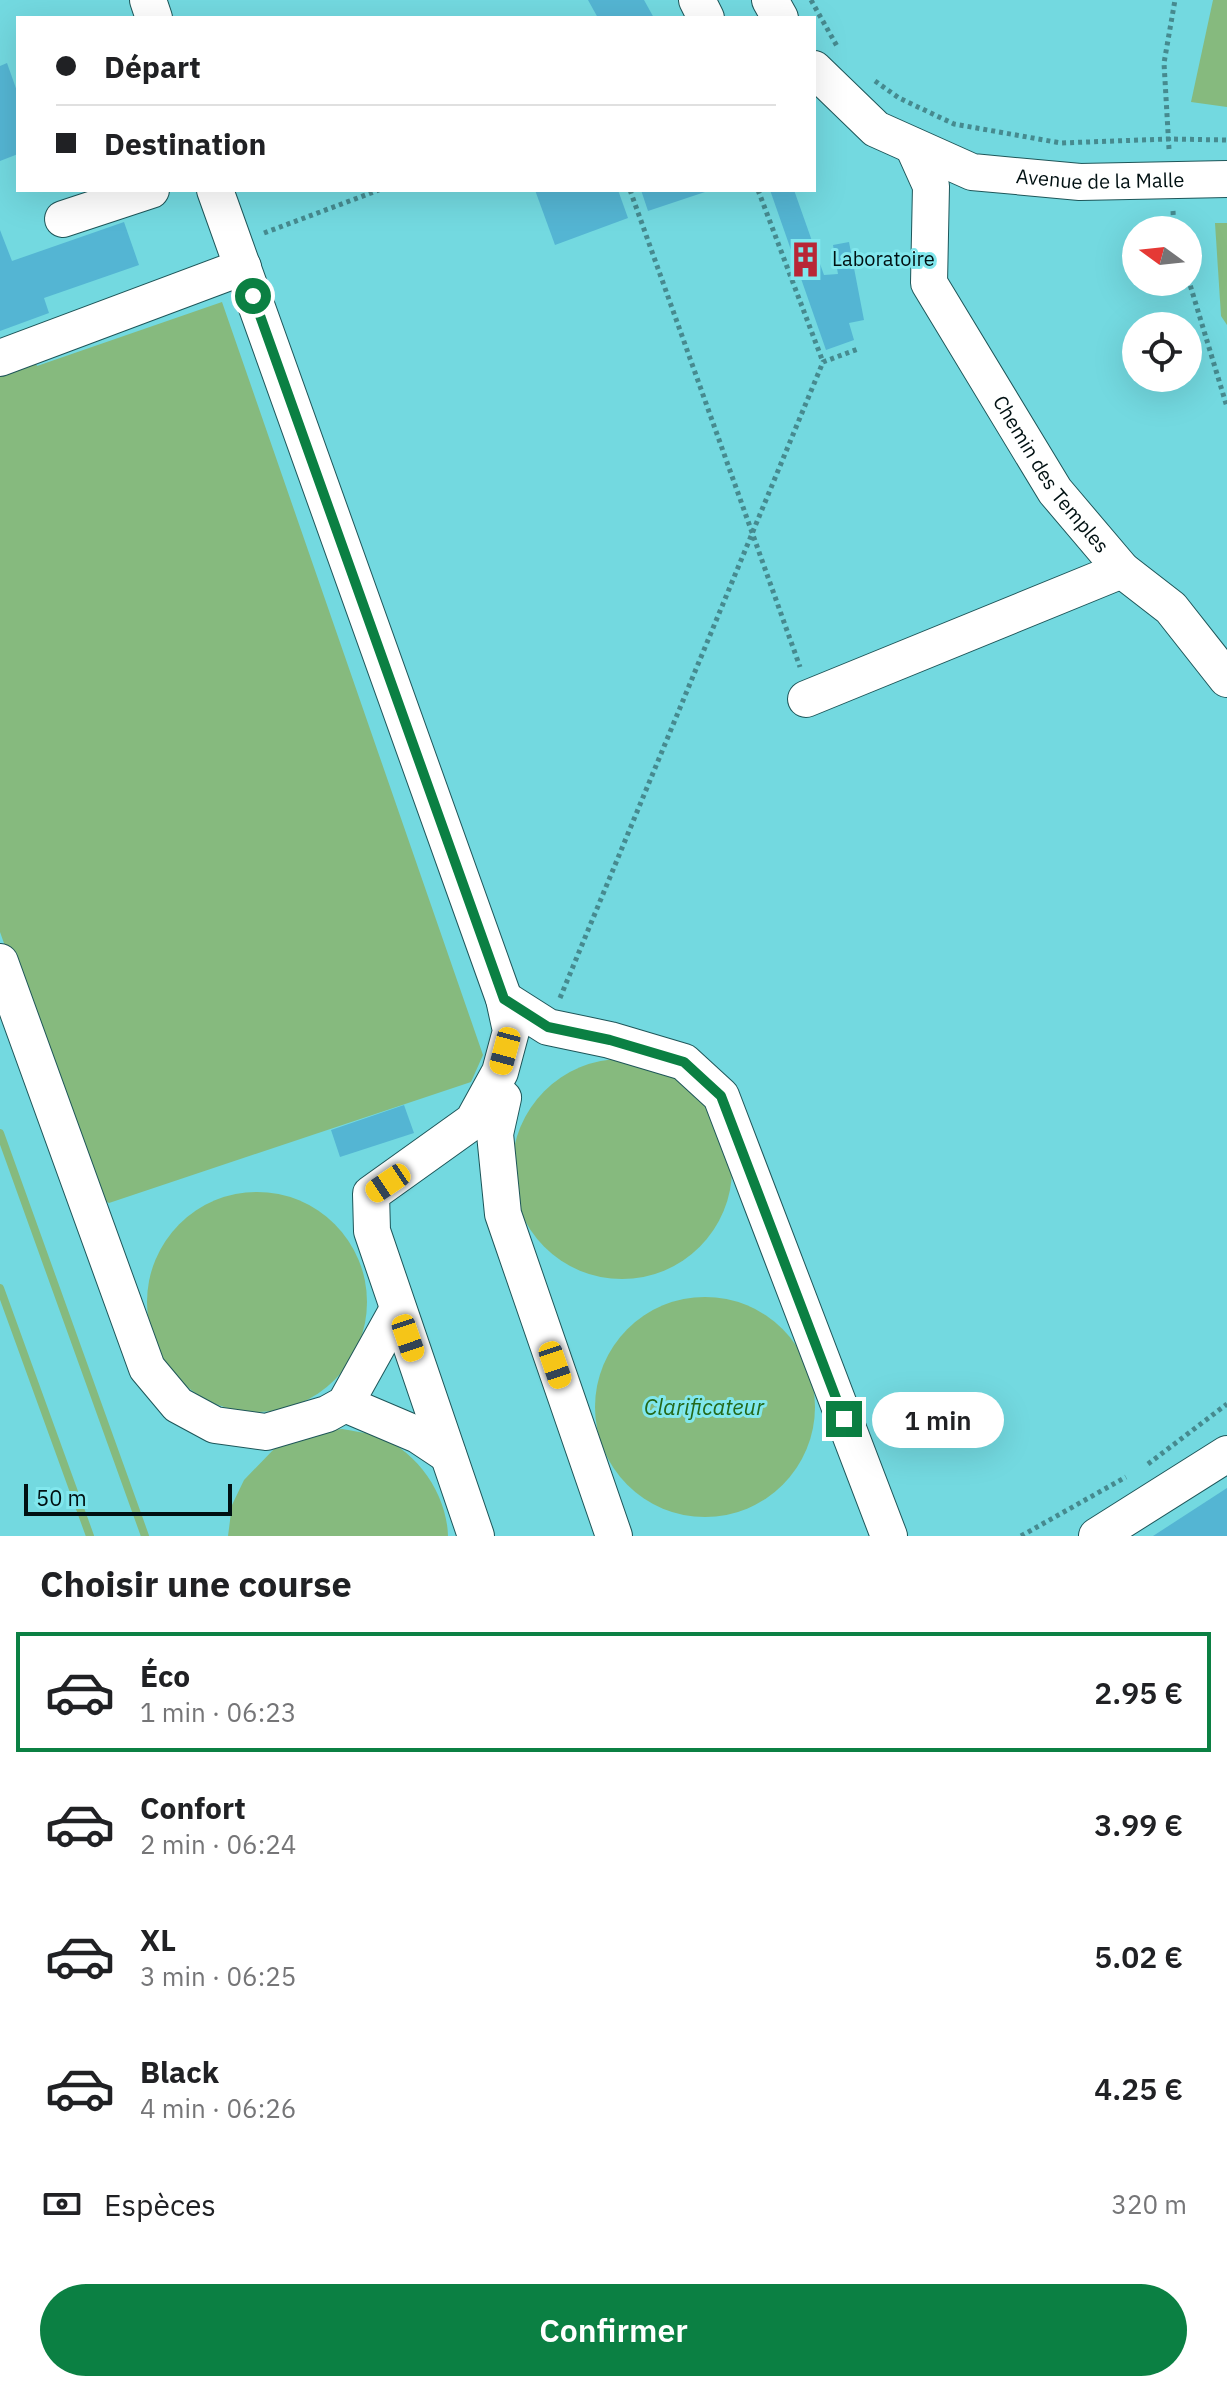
<!DOCTYPE html>
<html lang="fr">
<head>
<meta charset="utf-8">
<style>
  body { margin:0; font-family:"IBM Plex Sans",sans-serif; background:#f6f6f6; color:#202124; height:100vh; display:flex; flex-direction:column; font-size:30px; white-space:nowrap }
  * { box-sizing:border-box; margin:0 }
  p { font-size:26px; color:#757577 }
  .icon { flex:none; width:44px; height:44px; fill:none; stroke:currentColor; stroke-width:2; stroke-linecap:round; stroke-linejoin:round }
  .map { position:relative; height:1536px; overflow:hidden }
  .panel { display:flex; flex-direction:column; background:#fff; flex:1 }
  .panel>* { flex:none }
  .hud { position:absolute; left:16px; top:16px; width:800px; height:176px; border-radius:0px; box-shadow:0 8px 32px #0002; display:grid; align-content:center; height:176px; padding:0 40px; background:#fff }
  .needle { width:52px; rotate:285deg }
  .controls { position:absolute; left:1122px; top:216px; display:grid; gap:16px }
  .controls a { display:grid; place-items:center; width:80px; height:80px; border-radius:50%; background:#fff; box-shadow:0 8px 32px #0002; font-size:40px }
  .scale { position:absolute; left:24px; bottom:20px; width:208px; box-sizing:border-box; padding-left:8px; border:4px solid #001012; border-top:0; font-size:22px; line-height:28px; white-space:nowrap; color:#001012; -webkit-text-stroke:6px #81e7ed; paint-order:stroke }
  .end { position:absolute; width:36px; height:36px; margin:-18px; border:10px solid #0b8043; background:#fff; box-shadow:0 0 0 4px #fff }
  .from { border-radius:50% }
  .bubble { position:absolute; height:56px; border-radius:28px; background:#fff; box-shadow:0 8px 32px #0002; font-size:26px; font-weight:600; line-height:56px; text-align:center }
  .car { position:absolute; width:24px; height:48px; margin:-24px -12px; border-radius:10px; box-shadow:0 0 6px 2px #0007; background:linear-gradient(#f5c518 24%,#345 0 40%,#f5c518 0 76%,#345 0 86%,#f5c518 0) }
  .hud b { display:flex; align-items:center; gap:28px; height:76px; font-size:30px }
  .hud b+b { border-top:2px solid #e0e0e0 }
  .hud i { width:20px; height:20px; background:#202124 }
  ul { padding:0; list-style:none }
  li { display:flex; align-items:center; gap:24px; height:120px; margin:0 16px 12px; padding:0 24px; border:4px solid transparent; border-radius:0px }
  li div { flex:1 }
  li b { display:block; font-size:30px }
  li em { font-style:normal; font-weight:600 }
  li.active { border-color:#0b8043 }
  li>.icon { width:72px; height:72px; stroke-width:1.5 }
  h2 { padding:0 40px; font-size:36px; line-height:96px }
  .pay { display:flex; align-items:center; gap:20px; height:88px; padding:0 40px; font-size:30px }
  .pay p { margin-inline-start:auto }
  .button { display:flex; gap:16px; margin-top:auto; padding:16px 40px }
  .button a { flex:1; height:92px; border-radius:48px; background:#0b8043; color:#fff; font-size:32px; font-weight:600; line-height:92px; text-align:center }
  .map>svg:first-child { display:block }
</style>
</head>
<body>
<div class="map">
<svg width="1227" height="1536" viewBox="0 0 1227 1536">
  <rect width="100%" height="100%" fill="#73d9e0"/>
  <g fill="#86ba7e">
    <path d="M1213 0H1227V107L1191 102Z"/>
    <path d="M1215 223H1227V325L1221 316Z"/>
    <path d="M222 302 483 1055 471 1082 109 1203 93 1195 0 932V364L32 353 37 366Z"/>
    <circle cx="622" cy="1169" r="110"/>
    <circle cx="257" cy="1302" r="110"/>
    <circle cx="705" cy="1407" r="110"/>
    <path d="M342 1429C352 1431 363 1432 373 1435 415 1447 447 1493 448 1536H228L232 1505 244 1480 274 1449 306 1433Z"/>
  </g>
  <g fill="none" stroke-linecap="round" stroke-linejoin="round">
    <g stroke="#86ba7e" stroke-width="8">
      <path d="M0 1133 145 1536"/>
      <path d="M0 1288 90 1536"/>
    </g>
  </g>
  <g fill="#54b5d3">
    <path d="M588 0H644L654 18H603L602 16 598 18Z"/>
    <path d="M7 63 18 94V154L0 161V66Z"/>
    <path d="M535 190H618L628 218 555 245Z"/>
    <path d="M641 190H707L708 191 648 211Z"/>
    <path d="M770 190H794L824 275 838 274 833 245 849 242 864 320 849 323 854 340 826 350Z"/>
    <path d="M124 222 139 265 44 298 49 313 0 331V230L12 261Z"/>
    <path d="M404 1105 414 1133 340 1157 331 1130Z"/>
    <path d="M1227 1488V1536H1153Z"/>
  </g>
  <g fill="none" stroke-linecap="round" stroke-linejoin="round">
    <defs>
      <g id="minor">
        <path d="M148 0 154 18"/>
        <path d="M697 0 706 18"/>
        <path d="M770 0 780 18"/>
        <path id="s1" d="M814 69 876 129 972 172 1080 182 1227 179"/>
        <path id="s2" d="M913 146 931 186 929 283 1055 491 1122 570 1171 608 1227 679"/>
        <path d="M215 190 504 999 511 1031 500 1072 473 1121 371 1194 372 1231 476 1536"/>
        <path d="M63 219 151 190"/>
        <path d="M0 358 243 267"/>
        <path d="M806 699 1122 570"/>
        <path d="M0 962 147 1368 178 1405 215 1425 266 1432 327 1414 345 1404 398 1309"/>
        <path d="M504 999 548 1027 610 1040 684 1062 721 1096 889 1536"/>
        <path d="M494 1090 503 1098 495 1134 503 1214 614 1536"/>
        <path d="M345 1404 418 1435 448 1455"/>
        <path d="M1097 1536 1227 1454"/>
      </g>
    </defs>
    <use href="#minor" stroke="#1e5659" stroke-width="38"/>
    <g stroke="#468a8f" stroke-width="5" stroke-dasharray="4 4" stroke-linecap="butt">
      <path d="M811 0 838 48"/>
      <path d="M875 81 899 98 954 124 1061 143 1168 139 1227 140"/>
      <path d="M1169 149 1164 63 1175 0"/>
      <path d="M630 190 800 667"/>
      <path d="M758 190 823 362"/>
      <path d="M1173 211 1174 230"/>
      <path d="M264 233 379 190"/>
      <path d="M1188 278 1227 407"/>
      <path d="M560 998 823 362 858 349"/>
      <path d="M1148 1464 1227 1404"/>
      <path d="M1021 1536 1126 1477"/>
    </g>
    <use href="#minor" stroke="#fff" stroke-width="36"/>
  </g>
  <g fill="none" stroke-linecap="round" stroke-linejoin="round">
    <path stroke="#0b8043" stroke-width="10" d="M253 296 504 999 548 1027 610 1040 684 1062 721 1096 844 1419"/>
  </g>
  <defs>
    <symbol id="building-bare" viewBox="-9 -9 18 18"><path d="M-4-6H4V6H1V3H-1V6H-4ZM-2.5-4.3h1.7v1.8h-1.7ZM.8-4.3h1.7v1.8H.8ZM-2.5-1h1.7V.8h-1.7ZM.8-1h1.7V.8H.8Z" fill="#b82736" stroke="#81e7ed" stroke-width="2.5" paint-order="stroke"/></symbol>
  </defs>
  <g fill-rule="evenodd">
    <use href="#building-bare" x="780" y="234" width="51" height="51"/>
  </g>
  <g text-anchor="middle" stroke-width="6" stroke-linejoin="round" paint-order="stroke">
    <g font-size="20" fill="#001012" stroke="#81e7ed">
      <text dy="7" stroke="none"><textPath href="#s1" startOffset="320">Avenue de la Malle</textPath></text>
      <text dy="7" stroke="none"><textPath href="#s2" startOffset="368">Chemin des Temples</textPath></text>
    </g>
    <g font-size="20" fill="#001012" stroke="#81e7ed" text-anchor="start">
      <text x="832" y="266">Laboratoire</text>
    </g>
    <g font-size="22" font-style="italic" fill="#246819" stroke="#81e7ed">
      <text x="704" y="1415">Clarificateur</text>
    </g>
  </g>
</svg>
<div class="controls">
<a><svg class="needle" viewBox="-14 -14 28 28"><path d="M0-13l5 13h-10z" fill="#e53935"/><path d="M0 13l5-13h-10z" fill="#757577"/></svg></a>
<a><svg class="icon" aria-label="locate" viewBox="0 0 24 24"><circle cx="12" cy="12" r="6"/><path d="M12 2v4M12 18v4M2 12h4M18 12h4"/></svg></a>
</div>
<div class="scale">50 m</div>
<i class="end from" style="left:253px;top:296px"></i>
<i class="end" style="left:844px;top:1419px"></i>
<div class="bubble" style="left:872px;top:1392px;width:132px">1 min</div>
<i class="car" style="left:505px;top:1051px;rotate:195deg"></i>
<i class="car" style="left:388px;top:1183px;rotate:236deg"></i>
<i class="car" style="left:408px;top:1338px;rotate:161deg"></i>
<i class="car" style="left:555px;top:1365px;rotate:161deg"></i>
<div class="hud">
<b><i class="from"></i>Départ</b>
<b><i></i>Destination</b>
</div>
</div>
<section class="panel">
<h2>Choisir une course</h2>
<ul>
<li class="active"><svg class="icon" aria-label="car" viewBox="0 0 24 24"><path d="M5 17H2v-5l4-1 3-4h7l3 4 3 1v5h-3M9 17h6M6 11h13"/><circle cx="7" cy="17" r="2"/><circle cx="17" cy="17" r="2"/></svg><div><b>Éco</b><p>1 min · 06:23</p></div><em>2.95 €</em></li>
<li><svg class="icon" aria-label="car" viewBox="0 0 24 24"><path d="M5 17H2v-5l4-1 3-4h7l3 4 3 1v5h-3M9 17h6M6 11h13"/><circle cx="7" cy="17" r="2"/><circle cx="17" cy="17" r="2"/></svg><div><b>Confort</b><p>2 min · 06:24</p></div><em>3.99 €</em></li>
<li><svg class="icon" aria-label="car" viewBox="0 0 24 24"><path d="M5 17H2v-5l4-1 3-4h7l3 4 3 1v5h-3M9 17h6M6 11h13"/><circle cx="7" cy="17" r="2"/><circle cx="17" cy="17" r="2"/></svg><div><b>XL</b><p>3 min · 06:25</p></div><em>5.02 €</em></li>
<li><svg class="icon" aria-label="car" viewBox="0 0 24 24"><path d="M5 17H2v-5l4-1 3-4h7l3 4 3 1v5h-3M9 17h6M6 11h13"/><circle cx="7" cy="17" r="2"/><circle cx="17" cy="17" r="2"/></svg><div><b>Black</b><p>4 min · 06:26</p></div><em>4.25 €</em></li>
</ul>
<div class="pay"><svg class="icon" aria-label="cash" viewBox="0 0 24 24"><path d="M3 7h18v10H3z"/><circle cx="12" cy="12" r="2"/></svg>Espèces<p>320 m</p></div>
<div class="button"><a>Confirmer</a></div>
</section>
</body>
</html>
